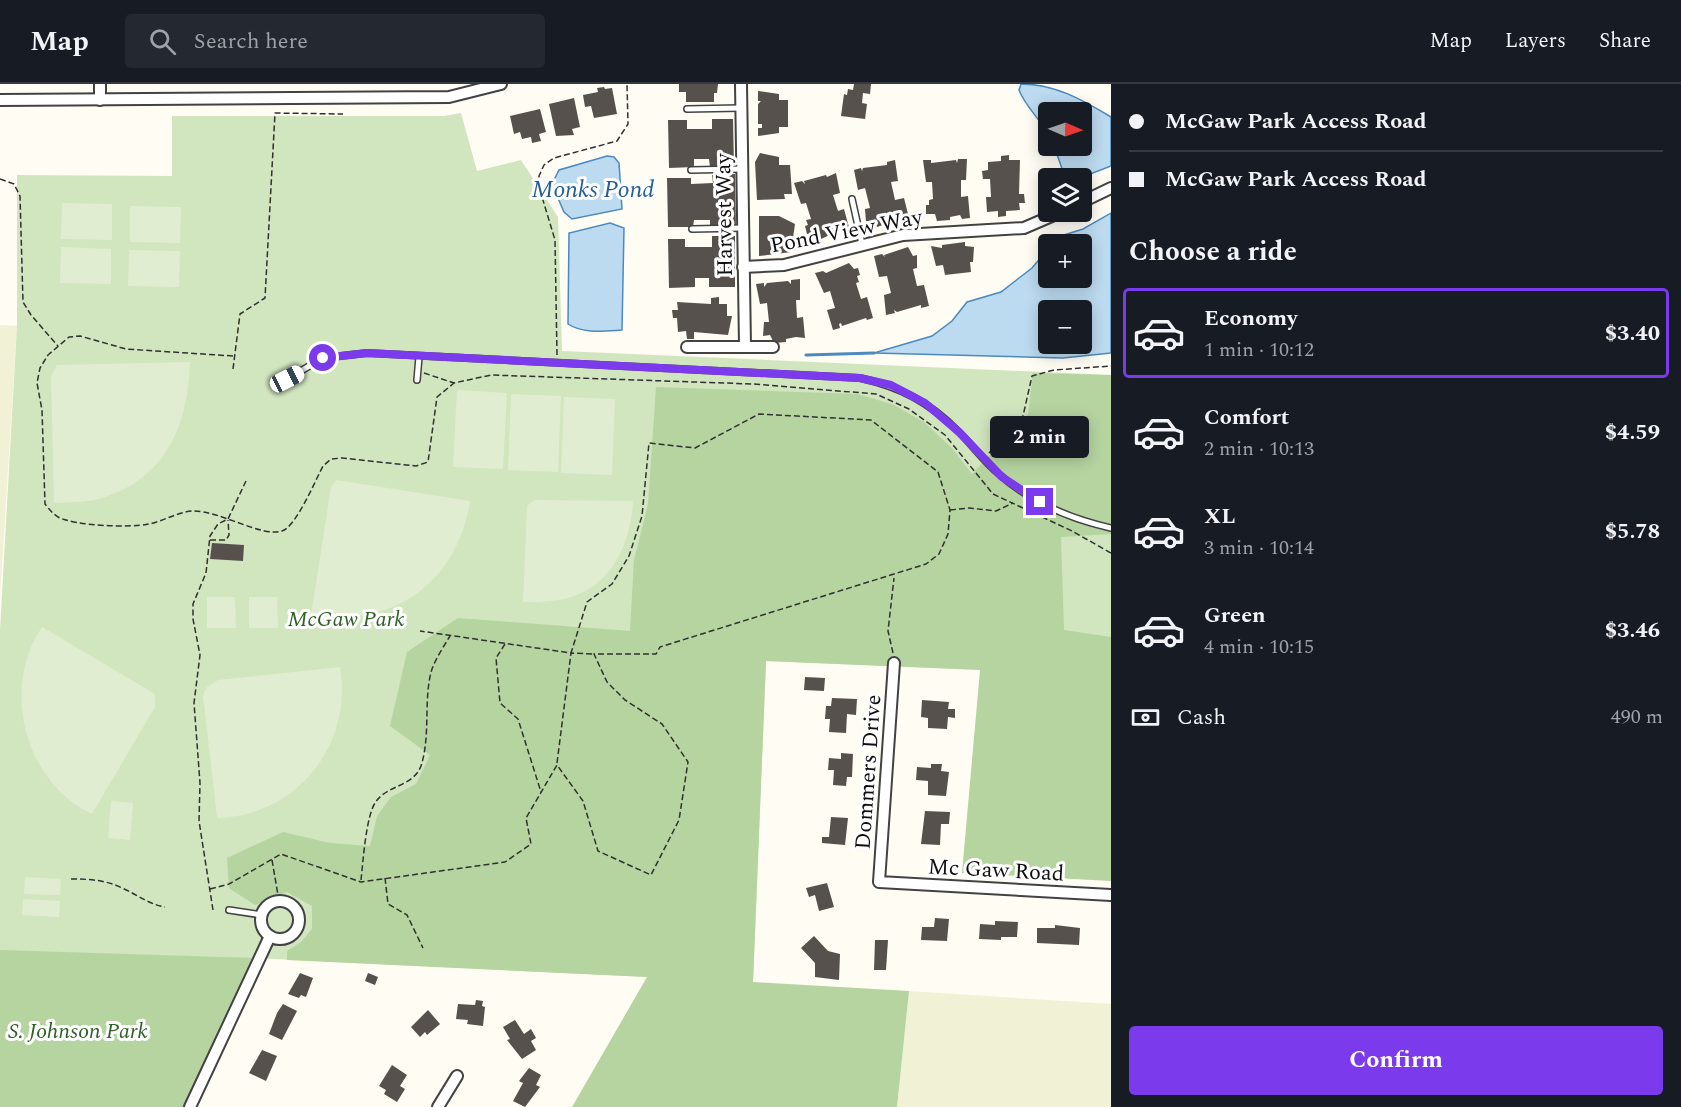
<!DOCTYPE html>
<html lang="en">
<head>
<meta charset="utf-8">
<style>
  body { margin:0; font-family:Spectral,serif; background:#242831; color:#f1f3f6; height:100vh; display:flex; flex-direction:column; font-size:22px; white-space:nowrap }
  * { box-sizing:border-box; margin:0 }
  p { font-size:20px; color:#9ea1a6 }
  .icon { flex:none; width:33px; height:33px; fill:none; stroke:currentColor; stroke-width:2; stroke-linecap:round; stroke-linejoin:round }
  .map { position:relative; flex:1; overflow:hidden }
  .panel { display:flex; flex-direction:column; background:#171b24; width:570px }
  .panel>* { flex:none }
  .hud { display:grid; align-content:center; height:132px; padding:0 18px; background:#171b24 }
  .needle { width:39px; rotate:92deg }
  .tools { position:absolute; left:1038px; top:18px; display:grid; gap:12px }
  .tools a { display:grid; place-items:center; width:54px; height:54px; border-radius:6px; background:#171b24; box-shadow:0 3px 15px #0003; font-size:30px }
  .end { position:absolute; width:27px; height:27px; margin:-14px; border:8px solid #7c3aed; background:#fff; box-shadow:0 0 0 3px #fff }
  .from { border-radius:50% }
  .bubble { position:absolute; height:42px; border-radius:6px; background:#171b24; box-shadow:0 3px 15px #0003; font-size:20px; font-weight:700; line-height:42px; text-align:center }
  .car { position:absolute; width:18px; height:36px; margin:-18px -9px; border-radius:8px; box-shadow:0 0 4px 2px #0007; background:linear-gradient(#fff 24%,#345 0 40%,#fff 0 76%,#345 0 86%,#fff 0) }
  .hud b { display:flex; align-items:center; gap:21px; height:57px; font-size:22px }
  .hud b+b { border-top:2px solid #363941 }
  .hud i { width:15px; height:15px; background:#f1f3f6 }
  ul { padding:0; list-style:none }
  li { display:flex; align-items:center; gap:18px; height:90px; margin:0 12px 9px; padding:0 6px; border:3px solid transparent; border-radius:6px }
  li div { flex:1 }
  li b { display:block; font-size:22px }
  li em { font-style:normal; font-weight:700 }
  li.active { border-color:#7c3aed }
  li>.icon { width:54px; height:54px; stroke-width:1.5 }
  h2 { padding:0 18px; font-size:27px; line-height:72px }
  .pay { display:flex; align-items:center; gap:15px; height:66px; padding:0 18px; font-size:22px }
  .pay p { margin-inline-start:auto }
  .action { display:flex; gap:12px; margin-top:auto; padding:12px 18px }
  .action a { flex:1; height:69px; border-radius:6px; background:#7c3aed; color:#fff; font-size:24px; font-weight:700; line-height:69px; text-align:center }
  header { display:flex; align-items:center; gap:36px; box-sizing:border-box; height:84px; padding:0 30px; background:#171b24; border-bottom:2px solid #363941 }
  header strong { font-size:28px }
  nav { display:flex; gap:33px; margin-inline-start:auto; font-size:21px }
  .search { width:420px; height:54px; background:#242831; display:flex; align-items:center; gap:15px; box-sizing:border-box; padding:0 21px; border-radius:6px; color:#9ea1a6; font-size:22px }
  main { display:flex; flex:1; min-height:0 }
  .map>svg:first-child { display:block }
</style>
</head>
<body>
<header>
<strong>Map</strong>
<div class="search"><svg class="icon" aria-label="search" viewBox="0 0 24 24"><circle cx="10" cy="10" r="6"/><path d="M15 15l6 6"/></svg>Search here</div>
<nav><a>Map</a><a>Layers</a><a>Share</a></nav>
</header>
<main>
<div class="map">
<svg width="1111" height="1023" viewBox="0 0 1111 1023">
  <rect width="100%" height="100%" fill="#fefcf3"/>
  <g fill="#f1f1d5">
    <path d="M0 241 17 242 0 513Z"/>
    <path d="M909 907 1111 920V1023H897Z"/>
  </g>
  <path fill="#d1e5bf" d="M461 29 477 87 521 76 558 133 562 267 1111 291V591L766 577 753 898 254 874 184 1023H0V546L17 242V91L172 92V32H444Z"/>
  <g fill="#b5d4a0">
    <path d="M1033 289 1111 291V450L1061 453 1064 546 1111 553V797L962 789 980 586 766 577 753 898 909 907 897 1023H572L647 893 287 876V867L301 858 312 845V822L287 808 255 821 229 804 227 774 283 748 330 759 370 762 377 732 391 713 416 700 430 671 390 642 407 568 458 534 630 547 634 476 648 420 656 303 857 310 892 320 924 338 952 364 972 390 1028 330Z"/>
    <path d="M0 866 254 874 184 1023H0Z"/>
  </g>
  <g fill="#e1edd0">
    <path d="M62 119 112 120V156L61 155Z"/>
    <path d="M130 122 181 123 180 159 130 158Z"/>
    <path d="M61 163 111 165V200L60 199Z"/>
    <path d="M129 166 180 167 179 203 128 202Z"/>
    <path d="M190 278C188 339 168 392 105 413 89 419 70 418 54 419L51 293 57 281Z"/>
    <path d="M457 306 507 309 503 385 453 383Z"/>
    <path d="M511 310 561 312 558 388 508 386Z"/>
    <path d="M564 313 615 315 612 391 561 389Z"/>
    <path d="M337 396 470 417C457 500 392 544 311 531L331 403Z"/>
    <path d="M534 416 633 417C632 452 615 496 579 510 560 518 543 518 523 518L527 422Z"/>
    <path d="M207 513H235L236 544H207Z"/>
    <path d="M249 513H277L278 544H249Z"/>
    <path d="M42 543 155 610V623L92 730C25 699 0 604 42 543Z"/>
    <path d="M340 583C353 661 297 732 217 734L203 611 207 603 218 596Z"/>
    <path d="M111 717 133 719 130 756 108 754Z"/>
    <path d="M25 793 61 795 60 811 24 810Z"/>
    <path d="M23 815 60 817 59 833 22 831Z"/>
  </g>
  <g fill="#bcdaf0" stroke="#4b8abf" stroke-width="1.5" fill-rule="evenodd">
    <path d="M1021 0C1055 0 1083 16 1111 33V82L1080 94 1065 93 1054 62H1082V28H1048V50C1040 35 1025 22 1019 6Z"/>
    <path d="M607 72 614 73 619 79 622 125 572 135 564 128 552 100 559 86Z"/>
    <path d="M1111 129V269L1063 274 874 269 932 252 952 237 967 218 1001 208 1032 184 1048 165V194H1082V160H1054L1064 151 1083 145ZM1048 226H1082V260H1048Z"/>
    <path d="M610 139 624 144 622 246C605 247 583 250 568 240L569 149Z"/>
  </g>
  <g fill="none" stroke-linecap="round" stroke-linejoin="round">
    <path stroke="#4b8abf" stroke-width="3" d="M806 271 874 269"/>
  </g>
  <g fill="#57514d">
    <path d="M679 0H718L717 9H714V18H686V8H679Z"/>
    <path d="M854 0H871L870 10 863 9 862 19 867 20 865 35 841 32 844 10 847 11 848 5 853 6Z"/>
    <path d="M604 3 605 5 612 4 617 30 594 34 591 22 585 23 583 11 598 8 597 4Z"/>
    <path d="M758 7 779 10V16H788V43H779V49L758 52V44H762V40H758V20L761 17H758Z"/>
    <path d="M574 14 580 43 572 45 574 51 556 52 549 20Z"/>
    <path d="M540 25 546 48 539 50 541 57 532 59 531 53 522 55 520 48 514 50 510 32Z"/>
    <path d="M712 35H733L734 83H710L709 75H694V83L669 84 668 36H687V45H712Z"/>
    <path d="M760 69 779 73V81H790L792 110H784L785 115 757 116 755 78Z"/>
    <path d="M1009 71V76H1020L1019 110H1024L1025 119H1019L1020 126 1006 127V132L998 133V127L987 128 986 113H991L990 95H983L982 87 988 86V78L1001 77V72Z"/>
    <path d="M958 75H967L966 96H961V113L968 112 970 134 962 135 960 131 950 133V136L937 137 935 130H926V121H929V116L933 115 932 98H926L923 76H931V79L956 76 957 79Z"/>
    <path d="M895 76 898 97 891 98 895 116 904 114 909 134 901 136 898 133V136L877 143 875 137 866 138 865 125 870 124 865 104 858 106 854 86 861 84 862 87 863 84 887 81V78Z"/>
    <path d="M836 89 840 109 833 111 838 127 844 125 850 147 843 149 840 146 819 156 817 150H807L805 142 808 141 806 136 811 135 806 119 801 120 794 99 802 97 805 100 804 97 826 91 827 93Z"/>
    <path d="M735 90 736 143 710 144V136H694L693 143H668L667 94H691V100L713 99 712 91Z"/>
    <path d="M759 132H779L795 140 791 168 759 172Z"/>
    <path d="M712 152H735V203H709V194H695V203L669 204 668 155H685V163H712Z"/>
    <path d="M965 158V162L974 163 973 178H970L971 188 945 191 943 181 936 182 931 162 942 164V161Z"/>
    <path d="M908 163 913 172 917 171V184L913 185 917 202 924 201 929 222 921 224V221L897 228 894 226 895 229 886 231 884 211 891 209 887 192 879 193 874 172 882 170 885 173 884 171Z"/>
    <path d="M849 179 854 185 858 184 860 191 857 192 859 198 856 199 861 215 867 213 873 234 867 236 866 234 842 242 841 239 839 240 840 244 833 246 827 226 835 224 830 207 824 209 815 189 823 187 826 189Z"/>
    <path d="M800 195V216H796L797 234 803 233 805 254 796 253 786 255V258L774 259 770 251 763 252 764 238H769L767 219 760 220 756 200 764 199V203L767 199 788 197 791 200V196Z"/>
    <path d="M719 213V220H727V232H732L728 251 694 248V255H687L686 247 678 248 677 234H673L672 226H678L677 218 711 220V214Z"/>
    <path d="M212 459 244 461 243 477 210 475Z"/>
    <path d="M805 593 825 594 824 607 804 606Z"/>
    <path d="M832 614 857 615 856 631 847 630 846 649 829 648 830 635H825L826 622H831Z"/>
    <path d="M922 616 949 618 948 625H955V634L948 633 947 645 928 644V634L921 633Z"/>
    <path d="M841 669 853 670 852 693H847L846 702 833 701 834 686H828L829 674 841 675Z"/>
    <path d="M931 680H942L941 687 949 688 946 712 928 711V697L916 696 917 683 931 684Z"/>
    <path d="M925 727 950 728 949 740H941L940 761 921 760Z"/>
    <path d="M831 733 848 734 845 761 822 759V753H829Z"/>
    <path d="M827 799 834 823 819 827 815 811 809 813 806 804Z"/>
    <path d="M935 834 949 835 947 857 921 856 922 843H934Z"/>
    <path d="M995 837 1018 838 1017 853H1001V856L979 855 980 840 995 841Z"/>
    <path d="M1055 841 1080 844 1079 861 1037 859V844H1055Z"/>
    <path d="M814 852 828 867 840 870 839 896 815 893V879L801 864Z"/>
    <path d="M875 856H888L886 886H874Z"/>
    <path d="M300 889 313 894 306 913 301 911 299 914 288 910Z"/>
    <path d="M368 889 378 893 375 901 365 897Z"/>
    <path d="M476 916 483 917 482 922 485 923 483 942 467 940 468 936 456 935 458 920 475 921Z"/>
    <path d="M283 920 297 927 282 956 269 950 277 929Z"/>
    <path d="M428 926 440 940 427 951 425 948 420 953 411 943Z"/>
    <path d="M515 936 524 950 531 945 536 954 531 957 536 966 522 975 507 956 510 955 503 943Z"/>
    <path d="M262 966 277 972 266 997 249 989Z"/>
    <path d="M392 981 407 991 400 1002 405 1005 397 1018 384 1010 386 1006 379 1002Z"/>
    <path d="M529 984 541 991 536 1001 540 1003 525 1023 513 1017 523 999 519 997Z"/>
  </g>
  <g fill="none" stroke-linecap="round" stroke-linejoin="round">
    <defs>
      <g id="service">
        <path d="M687 25 741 24"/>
        <path d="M691 86 742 85"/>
        <path d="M852 115 862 160"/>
        <path d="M692 145 743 144"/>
        <path d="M287 295 323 274 367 269 860 294C901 303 929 318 959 348 973 362 984 378 1000 391 1032 419 1071 435 1111 444"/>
        <path d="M417 296 419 273"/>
        <path d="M229 826 262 831"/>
      </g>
      <g id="minor">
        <path d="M100 0V16"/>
        <path d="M741 0 745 262"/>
        <path d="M0 16 449 13 501 0"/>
        <path d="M1082 118 1111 104"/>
        <path d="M743 183 784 181 903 151 1024 144 1061 128"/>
        <path d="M687 263H773"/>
        <path d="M894 579 879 798 1111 811"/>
        <circle cx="280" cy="836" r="19"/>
        <path d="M190 1023 270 852"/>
        <path d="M438 1023 457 992"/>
      </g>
    </defs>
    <use href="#service" stroke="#424242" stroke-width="8"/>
    <use href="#minor" stroke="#424242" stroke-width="14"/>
    <g stroke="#313131" stroke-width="1.5" stroke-dasharray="6 3" stroke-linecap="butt">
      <path d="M0 95 14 100 20 112 23 218 31 231 58 262"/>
      <path d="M557 271 555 156 539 103V92L544 81 554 74 617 57 628 40 627 0"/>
      <path d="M233 272 126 265 80 252 69 253 48 271 40 284 37 299 42 326 45 420C49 425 52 429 58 433 75 442 129 444 149 440 164 437 177 428 193 427 218 426 263 454 282 447 296 443 316 395 323 382L331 375 342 374 416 382 428 378 437 313 454 299 491 291 753 300 876 310 909 325 945 351 993 410 1072 447 1111 469"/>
      <path d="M233 285 240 230 265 214 275 29 343 30"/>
      <path d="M424 289 454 299"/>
      <path d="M989 369 1023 332 1032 292 1054 286 1111 282"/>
      <path d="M950 426 969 424 996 427 1013 419"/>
      <path d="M210 456H226L229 451 228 436"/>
      <path d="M505 560 496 574 500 619 518 635 541 708"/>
      <path d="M893 569 888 547 894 494"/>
      <path d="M557 679 571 569 593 570"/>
      <path d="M272 776 279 817"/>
      <path d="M385 794 388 820 407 831 423 864"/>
      <path d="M71 795C89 795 106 796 122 804 138 811 148 820 165 823"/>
      <path d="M361 796C363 778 366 733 375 719 386 701 413 703 421 682 431 651 423 614 432 585 436 574 444 562 450 552"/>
      <path d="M210 805 229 800 281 770 361 798 505 778 531 760 526 734 557 681 583 717 598 767 651 791 679 736 688 678 662 640 625 616 607 598 594 570H656L660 563 926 480 939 470 948 450 950 426 938 388 871 336 759 330 695 364 649 359 642 432 629 472 612 500 587 518 571 569 420 547"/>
      <path d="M213 826 199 737 200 699 194 619 200 571 193 535V520L206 489 210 452 218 440 228 435 246 397"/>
    </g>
    <use href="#service" stroke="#fff" stroke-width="5"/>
    <use href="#minor" stroke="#fff" stroke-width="10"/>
  </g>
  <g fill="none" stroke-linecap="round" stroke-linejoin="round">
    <path stroke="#7c3aed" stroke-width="8" d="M323 274 367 269 860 294 891 301 925 319 960 349 1002 393 1040 418"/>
  </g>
  <g text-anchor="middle" stroke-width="6" stroke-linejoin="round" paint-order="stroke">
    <g font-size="22" fill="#0f0f0f" stroke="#fff">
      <text transform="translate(723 131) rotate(-91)" y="8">Harvest Way</text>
      <text transform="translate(846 146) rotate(-11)" y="8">Pond View Way</text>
      <text transform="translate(867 688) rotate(-86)" y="8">Dommers Drive</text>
      <text transform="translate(996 785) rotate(3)" y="8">Mc Gaw Road</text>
    </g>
    <g font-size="22" font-style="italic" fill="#2f6026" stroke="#fff">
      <text x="346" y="542">McGaw Park</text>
      <text x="78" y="954">S. Johnson Park</text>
    </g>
    <g font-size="24" font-style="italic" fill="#255d94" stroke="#fff">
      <text x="593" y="113">Monks Pond</text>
    </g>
  </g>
</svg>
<div class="tools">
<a><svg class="needle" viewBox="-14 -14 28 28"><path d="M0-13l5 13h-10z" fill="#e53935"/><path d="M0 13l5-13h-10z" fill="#9ea1a6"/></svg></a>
<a><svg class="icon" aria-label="layers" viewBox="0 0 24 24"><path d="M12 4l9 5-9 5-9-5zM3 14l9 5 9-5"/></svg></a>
<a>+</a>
<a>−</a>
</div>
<i class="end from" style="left:323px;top:274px"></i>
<i class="end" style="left:1040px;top:418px"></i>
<div class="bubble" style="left:990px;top:332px;width:99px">2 min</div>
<i class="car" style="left:287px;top:295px;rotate:63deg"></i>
</div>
<section class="panel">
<div class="hud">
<b><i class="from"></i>McGaw Park Access Road</b>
<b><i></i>McGaw Park Access Road</b>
</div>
<h2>Choose a ride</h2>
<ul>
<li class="active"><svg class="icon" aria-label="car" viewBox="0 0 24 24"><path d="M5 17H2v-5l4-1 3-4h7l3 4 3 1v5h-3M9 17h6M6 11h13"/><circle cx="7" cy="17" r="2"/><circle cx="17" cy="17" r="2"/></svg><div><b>Economy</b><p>1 min · 10:12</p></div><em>$3.40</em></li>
<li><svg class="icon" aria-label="car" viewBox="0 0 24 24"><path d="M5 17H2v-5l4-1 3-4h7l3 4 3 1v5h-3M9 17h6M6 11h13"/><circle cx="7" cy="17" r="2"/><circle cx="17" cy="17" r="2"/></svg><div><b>Comfort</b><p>2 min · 10:13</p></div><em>$4.59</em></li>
<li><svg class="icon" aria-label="car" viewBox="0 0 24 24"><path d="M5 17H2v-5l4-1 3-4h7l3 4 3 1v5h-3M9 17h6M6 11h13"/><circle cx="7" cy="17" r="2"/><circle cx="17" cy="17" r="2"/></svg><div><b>XL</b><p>3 min · 10:14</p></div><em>$5.78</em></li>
<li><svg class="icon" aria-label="car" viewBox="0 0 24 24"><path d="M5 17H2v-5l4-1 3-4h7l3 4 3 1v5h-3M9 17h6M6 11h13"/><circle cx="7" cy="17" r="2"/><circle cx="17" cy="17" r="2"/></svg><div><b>Green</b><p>4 min · 10:15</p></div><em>$3.46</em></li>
</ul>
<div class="pay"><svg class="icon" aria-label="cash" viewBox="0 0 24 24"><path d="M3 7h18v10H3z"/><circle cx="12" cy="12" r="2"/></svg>Cash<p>490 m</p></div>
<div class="action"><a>Confirm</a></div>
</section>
</main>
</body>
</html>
